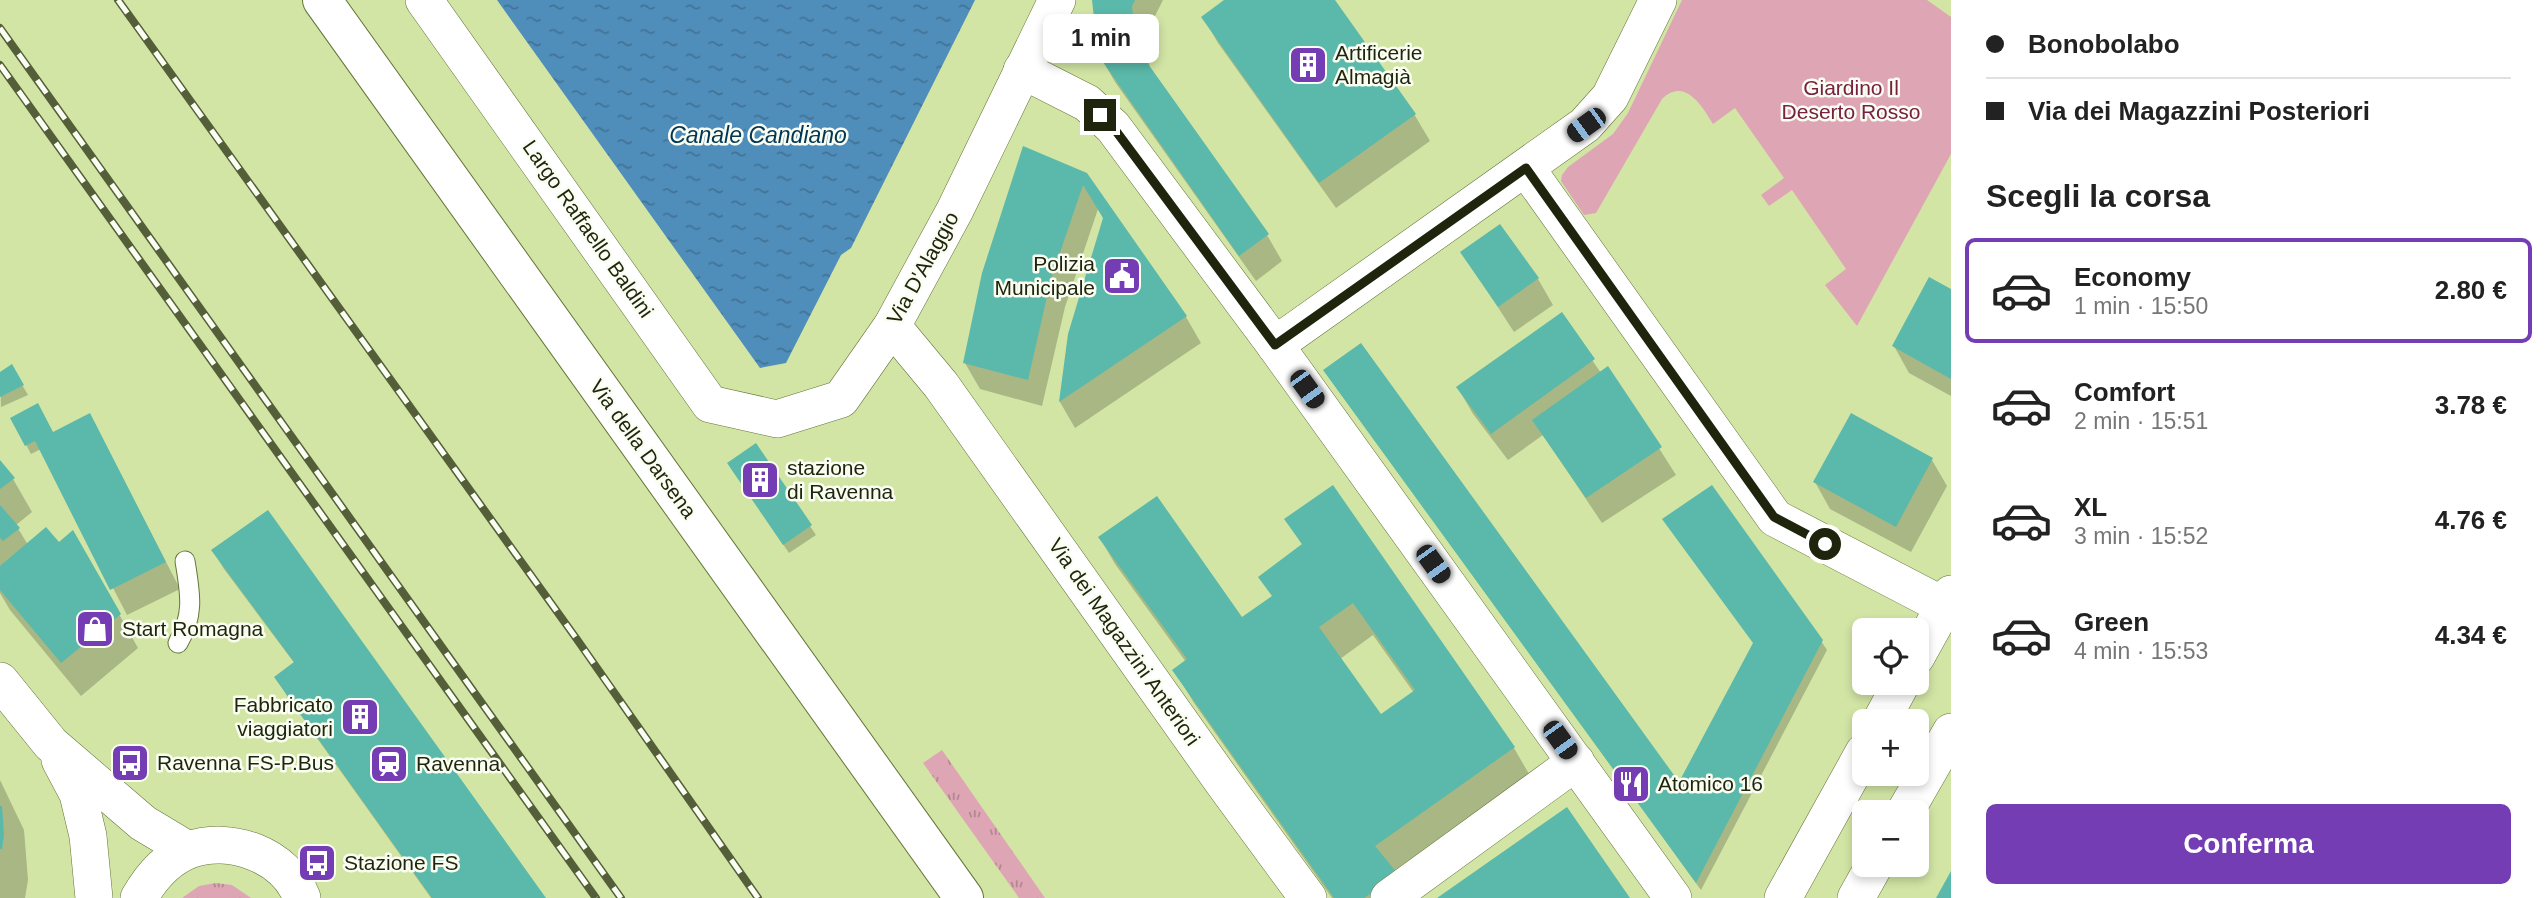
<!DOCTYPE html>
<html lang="it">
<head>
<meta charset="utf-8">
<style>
  body { margin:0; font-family:Arial,sans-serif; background:#f2f2f2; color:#222; height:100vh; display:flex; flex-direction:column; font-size:26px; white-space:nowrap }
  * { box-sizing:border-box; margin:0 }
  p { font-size:23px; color:#767676 }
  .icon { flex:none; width:38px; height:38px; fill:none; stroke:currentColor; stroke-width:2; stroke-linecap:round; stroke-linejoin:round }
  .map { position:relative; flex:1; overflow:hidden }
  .details { display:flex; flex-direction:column; background:#fff; width:595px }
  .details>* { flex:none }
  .banner { display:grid; align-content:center; height:154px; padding:0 35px; background:#fff }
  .fabs { position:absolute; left:1852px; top:618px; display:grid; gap:14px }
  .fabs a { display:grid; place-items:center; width:77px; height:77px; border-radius:10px; background:#fff; box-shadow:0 4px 10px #0003; font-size:35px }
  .end { position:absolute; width:32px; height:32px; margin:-16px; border:9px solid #1e250c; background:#fff; box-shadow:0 0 0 4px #fff }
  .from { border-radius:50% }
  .bubble { position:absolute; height:49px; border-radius:10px; background:#fff; box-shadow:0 4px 10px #0003; font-size:23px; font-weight:700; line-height:49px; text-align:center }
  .car { position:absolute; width:21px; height:42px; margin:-21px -10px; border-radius:9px; box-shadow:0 0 5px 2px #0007; background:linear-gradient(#222 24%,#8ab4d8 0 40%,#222 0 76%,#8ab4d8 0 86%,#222 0) }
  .banner b { display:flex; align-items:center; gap:24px; height:66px; font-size:26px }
  .banner b+b { border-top:2px solid #e0e0e0 }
  .banner i { width:18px; height:18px; background:#222 }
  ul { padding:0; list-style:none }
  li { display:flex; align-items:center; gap:21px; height:105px; margin:0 14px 10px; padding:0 21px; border:4px solid transparent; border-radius:10px }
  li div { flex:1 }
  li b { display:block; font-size:26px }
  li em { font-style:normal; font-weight:700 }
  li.current { border-color:#743db3 }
  li>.icon { width:63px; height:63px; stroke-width:1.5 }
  h2 { padding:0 35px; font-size:32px; line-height:84px }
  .primary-button { display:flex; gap:14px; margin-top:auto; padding:14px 35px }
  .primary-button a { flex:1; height:80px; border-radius:10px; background:#743db3; color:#fff; font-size:28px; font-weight:700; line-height:80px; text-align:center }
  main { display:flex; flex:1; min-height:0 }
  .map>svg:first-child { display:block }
</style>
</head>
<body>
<main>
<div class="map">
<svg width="1951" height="898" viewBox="0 0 1951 898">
  <defs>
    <pattern id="grass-tufts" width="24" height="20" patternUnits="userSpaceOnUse" patternTransform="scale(1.75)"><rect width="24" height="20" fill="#dea5b4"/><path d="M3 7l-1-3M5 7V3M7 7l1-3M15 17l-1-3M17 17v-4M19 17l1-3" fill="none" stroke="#b38691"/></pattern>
    <pattern id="water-ripples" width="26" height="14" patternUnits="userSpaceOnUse" patternTransform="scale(1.75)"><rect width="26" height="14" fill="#4f8dba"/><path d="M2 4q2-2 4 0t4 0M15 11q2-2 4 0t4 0" fill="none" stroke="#417396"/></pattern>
  </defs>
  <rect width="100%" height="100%" fill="#d2e5a5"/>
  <g fill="url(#grass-tufts)">
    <path d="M942 750 1045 898H1019L923 763Z"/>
    <path d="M216 883 232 885 251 898H182L199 886Z"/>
  </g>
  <path fill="#dea5b4" d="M1682 0H1927L1951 17V154L1857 326 1825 285 1846 269 1792 190 1769 206 1761 195 1784 178 1735 108 1713 124C1702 106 1685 77 1662 99L1596 213 1584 215 1561 181 1562 175 1568 167 1613 134 1628 113Z"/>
  <path fill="url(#water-ripples)" d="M497 0H975L851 248 841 255 786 363 760 368Z"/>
  <g fill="#0003" fill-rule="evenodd">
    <path d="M1094 0H1163L1146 34 1150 69 1267 235 1282 261 1256 281 1115 82 1099 54Z"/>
    <path d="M1227 0H1333L1414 114 1430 141 1336 208 1218 43 1203 17Z"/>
    <path d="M1086 174 1186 317 1201 343 1075 428 1060 402 1070 334 1105 219 1098 209 1065 307 1042 406 980 389 965 363Z"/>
    <path d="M1499 226 1538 279 1553 305 1514 332 1462 252Z"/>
    <path d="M1951 291V396L1909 373 1894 346Z"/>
    <path d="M1561 315 1601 373 1608 368 1676 475 1602 523 1543 435 1508 460 1473 414 1458 388Z"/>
    <path d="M11 366 28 395 1 407 0 374Z"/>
    <path d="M1330 379 1679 785 1821 641 1827 650 1701 890Z"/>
    <path d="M90 415 180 589 127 615 41 449 31 454 12 418 53 434Z"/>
    <path d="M756 445 816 535 789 553 734 472Z"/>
    <path d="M1932 460 1947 486 1911 552 1830 509 1815 482Z"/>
    <path d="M0 463 13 479 32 512 16 525 28 545 65 554 97 575 138 648 81 696 10 610 0 593Z"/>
    <path d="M1333 488 1514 748 1533 781 1410 898H1332L1194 703 1174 670 1186 662 1115 564 1100 538 1242 621 1274 597 1303 546 1286 520ZM1373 635 1414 693 1381 717 1340 659Z"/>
    <path d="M213 551 543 898H431L287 696 277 678 295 664 224 569Z"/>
    <path d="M0 780 24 830 28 880 25 898H0Z"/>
  </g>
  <g fill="#5ab9aa" fill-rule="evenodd">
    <path d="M1092 0H1135L1132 6 1136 47 1269 234 1239 256 1098 55Z"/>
    <path d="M1224 0H1335L1416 114 1319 183 1201 17Z"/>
    <path d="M1023 146 1087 173 1187 316 1059 402 1068 334 1103 218 1083 185 1051 279 1028 380 963 363 982 273Z"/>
    <path d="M1500 224 1539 278 1498 307 1460 252Z"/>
    <path d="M1929 277 1951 289V379L1892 346Z"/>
    <path d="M1562 312 1595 359 1491 434 1456 387Z"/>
    <path d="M1361 343 1679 782 1753 643 1662 519 1712 485 1823 640 1696 883 1323 370Z"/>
    <path d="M12 364 24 385 0 397V372Z"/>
    <path d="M1608 366 1662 447 1586 498 1532 420Z"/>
    <path d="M38 403 53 432 90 413 166 562 110 590 35 441 25 446 10 418Z"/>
    <path d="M1851 413 1933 458 1896 527 1813 482Z"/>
    <path d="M756 443 812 525 783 545 727 463Z"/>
    <path d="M0 460 15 478 0 489Z"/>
    <path d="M1333 485 1515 747 1375 846 1398 874 1364 898H1334L1172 670 1187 659 1098 537 1157 496 1242 617 1272 596 1258 577 1302 544 1284 519ZM1353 603 1415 690 1381 714 1319 627Z"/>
    <path d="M0 505 20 528 3 541 0 538Z"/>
    <path d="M268 510 546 898H432L274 677 294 662 211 550Z"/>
    <path d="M46 527 59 542 73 530 121 614 61 663 0 590V566Z"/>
    <path d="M0 806H2L4 835 2 849H0Z"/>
    <path d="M1567 807 1630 898H1437Z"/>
    <path d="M1951 871V898H1936Z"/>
  </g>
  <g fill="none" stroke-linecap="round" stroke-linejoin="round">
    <defs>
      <path id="lane" d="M178 643C195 614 190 593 185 561"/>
      <g id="street">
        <path d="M424 0 710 404 777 419 841 399 892 326 955 210 1057 0"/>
        <path d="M1022 70 1087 103 1113 127 1275 345 1673 898"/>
        <path d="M1526 168 1775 518 1944 606"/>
        <path d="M892 326 941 385 1225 785 1308 898"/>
        <path d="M1275 345 1585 125 1610 97 1658 0"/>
        <path d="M1916 657 1951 594"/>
        <path d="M0 681 51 744 143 823 188 850"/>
        <path d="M1881 721 1902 682"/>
        <path d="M60 760 78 794 88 836 94 898"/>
        <path d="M1905 812 1951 732"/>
        <path d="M139 898C151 877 166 859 189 850 230 835 286 855 302 898"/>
        <path d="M1389 898 1576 762"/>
        <path d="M1783 898 1864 752"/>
        <path d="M1856 898 1875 864"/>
      </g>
      <path id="secondary" d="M322 0 964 898"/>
    </defs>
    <use href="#lane" stroke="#647439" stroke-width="21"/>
    <use href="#street" stroke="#647439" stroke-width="38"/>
    <use href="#secondary" stroke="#647439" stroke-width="40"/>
    <use href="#lane" stroke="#fff" stroke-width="19"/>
    <use href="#street" stroke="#fff" stroke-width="37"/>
    <use href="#secondary" stroke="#fff" stroke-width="38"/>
    <defs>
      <g id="rail">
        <path d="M118 0 576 638 758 898"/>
        <path d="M0 28 621 898"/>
        <path d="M0 65 596 898"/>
      </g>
    </defs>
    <use href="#rail" stroke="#545f3a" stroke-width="8"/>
    <use href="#rail" stroke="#fafef2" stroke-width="5" stroke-dasharray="16" stroke-linecap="butt"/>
  </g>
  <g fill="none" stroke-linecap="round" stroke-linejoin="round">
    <path stroke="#1e250c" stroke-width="9" d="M1100 115 1113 127 1275 345 1526 168 1774 517 1825 544"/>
  </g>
  <defs>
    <symbol id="building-square" viewBox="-11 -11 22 22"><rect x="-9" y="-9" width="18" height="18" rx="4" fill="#743db3" stroke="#fafef2"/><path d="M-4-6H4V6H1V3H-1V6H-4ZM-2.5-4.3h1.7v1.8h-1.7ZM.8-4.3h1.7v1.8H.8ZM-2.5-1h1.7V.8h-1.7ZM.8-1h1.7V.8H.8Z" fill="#fff"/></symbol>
    <symbol id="civic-square" viewBox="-11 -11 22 22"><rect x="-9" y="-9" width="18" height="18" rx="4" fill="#743db3" stroke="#fafef2"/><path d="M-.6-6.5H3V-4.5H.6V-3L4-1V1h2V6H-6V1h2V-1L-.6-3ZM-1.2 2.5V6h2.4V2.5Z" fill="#fff"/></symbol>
    <symbol id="shop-square" viewBox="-11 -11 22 22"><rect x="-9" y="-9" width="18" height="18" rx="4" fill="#743db3" stroke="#fafef2"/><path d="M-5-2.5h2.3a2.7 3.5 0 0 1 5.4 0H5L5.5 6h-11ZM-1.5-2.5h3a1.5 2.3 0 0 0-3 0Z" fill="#fff"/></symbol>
    <symbol id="bus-square" viewBox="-11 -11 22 22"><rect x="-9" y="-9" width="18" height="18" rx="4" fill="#743db3" stroke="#fafef2"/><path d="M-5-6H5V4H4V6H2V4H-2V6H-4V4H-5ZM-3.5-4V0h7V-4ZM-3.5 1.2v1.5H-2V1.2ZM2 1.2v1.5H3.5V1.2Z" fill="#fff"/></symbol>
    <symbol id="station-square" viewBox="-11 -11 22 22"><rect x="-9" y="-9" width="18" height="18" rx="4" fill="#743db3" stroke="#fafef2"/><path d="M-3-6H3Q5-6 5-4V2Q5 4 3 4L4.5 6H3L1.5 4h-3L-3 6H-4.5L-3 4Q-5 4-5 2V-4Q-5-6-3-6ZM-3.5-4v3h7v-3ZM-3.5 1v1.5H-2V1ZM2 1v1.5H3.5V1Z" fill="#fff"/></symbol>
    <symbol id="restaurant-square" viewBox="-11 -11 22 22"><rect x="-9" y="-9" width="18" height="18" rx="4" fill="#743db3" stroke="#fafef2"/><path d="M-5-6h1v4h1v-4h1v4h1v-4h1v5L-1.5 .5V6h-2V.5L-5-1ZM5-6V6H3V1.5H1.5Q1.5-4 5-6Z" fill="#fff"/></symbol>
  </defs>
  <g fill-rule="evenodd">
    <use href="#building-square" x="1286" y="43" width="44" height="44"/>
    <use href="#civic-square" x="1100" y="254" width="44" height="44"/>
    <use href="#building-square" x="738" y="458" width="44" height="44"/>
    <use href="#shop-square" x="73" y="607" width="44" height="44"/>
    <use href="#building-square" x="338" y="695" width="44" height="44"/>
    <use href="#bus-square" x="108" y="741" width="44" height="44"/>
    <use href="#station-square" x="367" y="742" width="44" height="44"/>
    <use href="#restaurant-square" x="1609" y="762" width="44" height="44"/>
    <use href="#bus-square" x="295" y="841" width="44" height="44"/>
  </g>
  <g text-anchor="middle" stroke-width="5" stroke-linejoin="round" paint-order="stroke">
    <g font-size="21" fill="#1e250c" stroke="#fafef2" text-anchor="start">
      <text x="1335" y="60">Artificerie<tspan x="1335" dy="24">Almagià</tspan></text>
      <text x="1095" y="271" text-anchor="end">Polizia<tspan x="1095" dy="24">Municipale</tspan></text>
      <text x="787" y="475">stazione<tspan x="787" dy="24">di Ravenna</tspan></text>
      <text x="122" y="636">Start Romagna</text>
      <text x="333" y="712" text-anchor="end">Fabbricato<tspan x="333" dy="24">viaggiatori</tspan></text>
      <text x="157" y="770">Ravenna FS-P.Bus</text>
      <text x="416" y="771">Ravenna</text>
      <text x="1658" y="791">Atomico 16</text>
      <text x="344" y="870">Stazione FS</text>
    </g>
    <g font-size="21" fill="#772041" stroke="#fafef2">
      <text x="1851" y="95">Giardino Il<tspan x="1851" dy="24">Deserto Rosso</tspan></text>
    </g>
    <g font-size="21" fill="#1e250c" stroke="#fafef2">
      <text transform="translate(588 229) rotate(55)" y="7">Largo Raffaello Baldini</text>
      <text transform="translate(923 268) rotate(-61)" y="7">Via D'Alaggio</text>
      <text transform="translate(643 449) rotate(54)" y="7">Via della Darsena</text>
      <text transform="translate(1124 642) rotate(55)" y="7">Via dei Magazzini Anteriori</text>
    </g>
    <g font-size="23" font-style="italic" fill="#013655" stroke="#fafef2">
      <text x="758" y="143">Canale Candiano</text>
    </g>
  </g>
</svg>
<div class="fabs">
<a><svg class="icon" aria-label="locate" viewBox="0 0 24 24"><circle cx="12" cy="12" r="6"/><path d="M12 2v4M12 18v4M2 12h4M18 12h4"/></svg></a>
<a>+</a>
<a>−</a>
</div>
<i class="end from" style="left:1825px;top:544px"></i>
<i class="end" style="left:1100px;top:115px"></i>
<div class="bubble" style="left:1043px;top:14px;width:116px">1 min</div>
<i class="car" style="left:1586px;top:125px;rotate:234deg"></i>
<i class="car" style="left:1307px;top:389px;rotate:144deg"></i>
<i class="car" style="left:1433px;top:564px;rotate:144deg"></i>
<i class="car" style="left:1560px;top:740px;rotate:144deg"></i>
</div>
<section class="details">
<div class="banner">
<b><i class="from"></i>Bonobolabo</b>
<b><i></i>Via dei Magazzini Posteriori</b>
</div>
<h2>Scegli la corsa</h2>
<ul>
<li class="current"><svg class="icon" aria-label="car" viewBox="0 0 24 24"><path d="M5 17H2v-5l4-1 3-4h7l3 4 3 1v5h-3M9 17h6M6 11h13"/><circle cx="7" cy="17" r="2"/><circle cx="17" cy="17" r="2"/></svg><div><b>Economy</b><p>1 min · 15:50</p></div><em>2.80 €</em></li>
<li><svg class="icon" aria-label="car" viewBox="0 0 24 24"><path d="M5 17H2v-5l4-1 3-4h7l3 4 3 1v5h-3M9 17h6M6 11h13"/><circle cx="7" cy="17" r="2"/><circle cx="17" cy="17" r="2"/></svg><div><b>Comfort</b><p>2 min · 15:51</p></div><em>3.78 €</em></li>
<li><svg class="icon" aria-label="car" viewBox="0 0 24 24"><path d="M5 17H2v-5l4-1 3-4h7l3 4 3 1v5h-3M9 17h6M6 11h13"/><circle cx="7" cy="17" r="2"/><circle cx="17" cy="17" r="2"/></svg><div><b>XL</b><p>3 min · 15:52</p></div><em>4.76 €</em></li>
<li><svg class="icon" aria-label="car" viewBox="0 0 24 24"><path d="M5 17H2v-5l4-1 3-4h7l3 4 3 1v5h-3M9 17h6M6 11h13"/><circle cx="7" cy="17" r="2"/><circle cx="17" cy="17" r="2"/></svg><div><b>Green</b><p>4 min · 15:53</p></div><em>4.34 €</em></li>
</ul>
<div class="primary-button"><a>Conferma</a></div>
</section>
</main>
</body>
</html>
